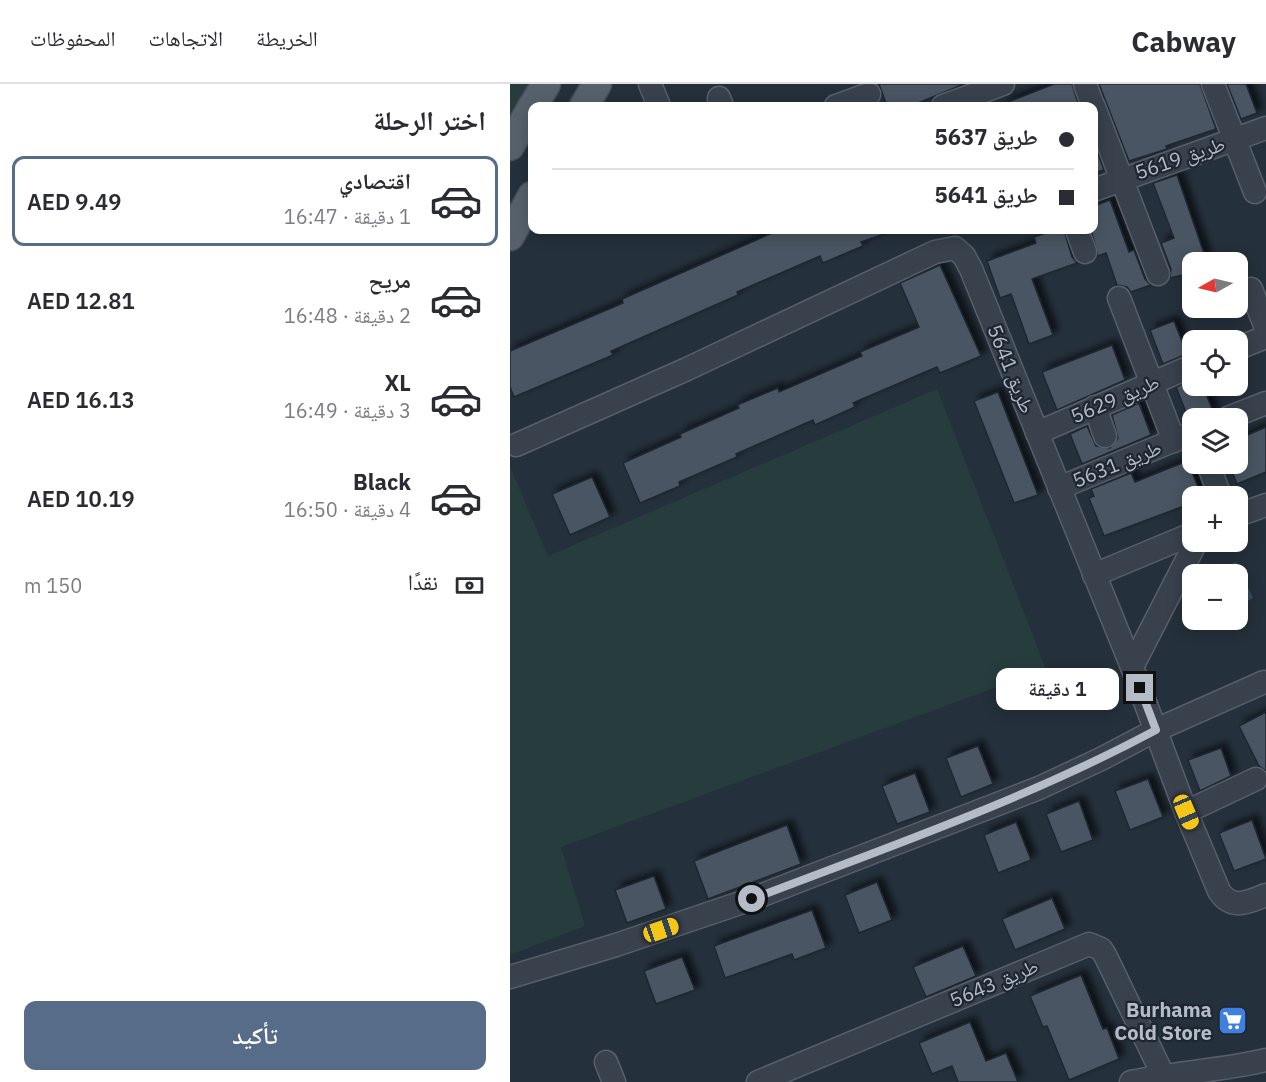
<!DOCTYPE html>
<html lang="ar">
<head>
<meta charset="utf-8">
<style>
  body { margin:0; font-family:"IBM Plex Sans","Noto Naskh Arabic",sans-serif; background:#f2f2f3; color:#2b2b33; direction:rtl; height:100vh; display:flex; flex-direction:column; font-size:22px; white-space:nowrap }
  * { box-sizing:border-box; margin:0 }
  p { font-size:20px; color:#7c7c81 }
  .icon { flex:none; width:33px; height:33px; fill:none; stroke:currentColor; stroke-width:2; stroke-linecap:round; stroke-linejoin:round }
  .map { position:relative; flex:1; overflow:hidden; direction:ltr }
  .details { display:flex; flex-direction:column; background:#fff; width:510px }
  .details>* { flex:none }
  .top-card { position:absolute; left:18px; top:18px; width:570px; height:132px; border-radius:12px; box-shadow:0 3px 15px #0003; direction:rtl; display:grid; align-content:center; height:132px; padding:0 24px; background:#fff }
  .needle { width:39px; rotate:262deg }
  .tools { position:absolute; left:672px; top:168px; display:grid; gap:12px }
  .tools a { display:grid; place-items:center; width:66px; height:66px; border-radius:12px; background:#fff; box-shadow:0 3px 15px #0003; font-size:30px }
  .end { position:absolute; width:27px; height:27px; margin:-14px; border:8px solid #b4bcc7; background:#111; box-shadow:0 0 0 3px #111 }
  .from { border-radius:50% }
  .bubble { position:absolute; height:42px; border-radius:12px; background:#fff; box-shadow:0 3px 15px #0003; font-size:20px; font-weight:600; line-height:42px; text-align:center; direction:rtl }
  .car { position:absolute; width:18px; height:36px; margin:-18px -9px; border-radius:8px; box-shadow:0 0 4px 2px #0007; background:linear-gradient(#f5c518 24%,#345 0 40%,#f5c518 0 76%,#345 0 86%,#f5c518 0) }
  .top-card b { display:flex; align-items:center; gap:21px; height:57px; font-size:22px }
  .top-card b+b { border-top:2px solid #e1e1e2 }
  .top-card i { width:15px; height:15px; background:#2b2b33 }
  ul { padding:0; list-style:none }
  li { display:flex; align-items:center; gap:18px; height:90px; margin:0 12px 9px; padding:0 12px; border:3px solid transparent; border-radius:12px }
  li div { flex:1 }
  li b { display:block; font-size:22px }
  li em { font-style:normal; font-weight:600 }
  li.active { border-color:#576c89 }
  li>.icon { width:54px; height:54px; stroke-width:1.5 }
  h2 { padding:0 24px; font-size:27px; line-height:72px }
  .pay { display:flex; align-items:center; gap:15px; height:66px; padding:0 24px; font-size:22px }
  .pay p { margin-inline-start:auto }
  .cta { display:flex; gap:12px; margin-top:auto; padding:12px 24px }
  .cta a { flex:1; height:69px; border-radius:12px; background:#576c89; color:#fff; font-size:24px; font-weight:600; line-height:69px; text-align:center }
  header { display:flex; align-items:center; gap:36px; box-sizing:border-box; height:84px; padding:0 30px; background:#fff; border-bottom:2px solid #e1e1e2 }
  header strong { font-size:28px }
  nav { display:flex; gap:33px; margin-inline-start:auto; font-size:21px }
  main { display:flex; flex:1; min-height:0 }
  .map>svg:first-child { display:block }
</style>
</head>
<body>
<header>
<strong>Cabway</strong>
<nav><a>الخريطة</a><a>الاتجاهات</a><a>المحفوظات</a></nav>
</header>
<main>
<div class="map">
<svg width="756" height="998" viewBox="0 0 756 998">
  <defs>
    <filter id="shadow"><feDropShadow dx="5.5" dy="-5.5" stdDeviation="3" flood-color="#0009"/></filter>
  </defs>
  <rect width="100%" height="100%" fill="#24303b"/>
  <g fill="#273d3d">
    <path d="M0 0H22L0 44Z"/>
    <path d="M427 305 536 585 51 763 75 842 0 871V383L38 472Z"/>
  </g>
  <path fill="#394c62" d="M726 478 743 514 728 522V490H712L710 485Z"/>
  <g fill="#485562" stroke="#1f2833" stroke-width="1.5" filter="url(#shadow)">
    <path d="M369 0H454L401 22H377Z"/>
    <path d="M544 0H562L569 22H493V20Z"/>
    <path d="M589 0H690L706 45 656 62 657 65 619 77Z"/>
    <path d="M717 0H736L747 29 731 35Z"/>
    <path d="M584 59 594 86 584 89Z"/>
    <path d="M667 91 697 178H682V189L660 194 661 185 651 159 664 154 643 99Z"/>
    <path d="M600 116 619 168 624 166 635 195 641 201 621 208 617 203 607 201 596 169 588 172 581 146H584V122Z"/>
    <path d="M269 146H379L380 148 351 158 353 162 313 179 310 172 227 208 228 211 101 267 103 271 4 313 0 303V267L113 219 112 215Z"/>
    <path d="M545 146H554L562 173 567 179 522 195 543 251 519 260 501 210 490 214 477 177 526 159 524 153Z"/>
    <path d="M430 181 471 272 430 289 427 283 343 319 345 323 305 341 303 336 226 370 227 373 169 398 170 402 130 419 113 379 171 353 170 350 229 324 227 321 268 304 269 308 352 272 350 268 409 243 390 199Z"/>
    <path d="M664 237 677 270 653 280 640 246Z"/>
    <path d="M602 261 615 296 547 326 532 288Z"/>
    <path d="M682 296V302H693L704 330 679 336 666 303Z"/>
    <path d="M488 308 528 411 504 419 464 317Z"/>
    <path d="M629 319 641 351 572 380 560 350 577 342 586 362 600 364 608 354 602 331Z"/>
    <path d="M756 343V388L727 400 719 380H728V355Z"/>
    <path d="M677 377 692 412H682V419L594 452 579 414 584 412 581 405 621 389 625 398Z"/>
    <path d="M82 393 100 433 60 451 42 410Z"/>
    <path d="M756 628V687L749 682 729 642Z"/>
    <path d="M468 662 483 700 451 713 436 674Z"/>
    <path d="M711 664 721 692 690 707 678 676Z"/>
    <path d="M405 689 420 728 387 740 372 702Z"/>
    <path d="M638 695 653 733 620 746 605 707Z"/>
    <path d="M569 717 583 756 551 768 536 730Z"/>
    <path d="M742 736 756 775 724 787 709 749Z"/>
    <path d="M506 738 521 776 488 789 474 751Z"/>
    <path d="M277 741 291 780 198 815 184 777Z"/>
    <path d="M144 792 156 825 117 839 105 806Z"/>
    <path d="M367 798 382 836 349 849 335 811Z"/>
    <path d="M542 814 555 845 505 866 492 835Z"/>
    <path d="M302 826 316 864 284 876 282 870 215 894 204 862Z"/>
    <path d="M453 862 466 892 416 913 403 883Z"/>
    <path d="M172 873 185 906 146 920 134 887Z"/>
    <path d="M571 891 593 945 597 944 609 975 559 996 537 942 533 943 520 912Z"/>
    <path d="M460 938 476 977 496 969 508 998H448L442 982 422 990 409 959Z"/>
  </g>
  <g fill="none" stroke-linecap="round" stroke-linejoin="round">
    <defs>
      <g id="minor">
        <path d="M140 0 149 22"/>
        <path d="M575 0 583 22"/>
        <path d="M703 0 745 108"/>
        <path d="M209 14 212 22"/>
        <path d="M326 22 359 10"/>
        <path d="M433 22 493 0"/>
        <path d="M584 23 648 190"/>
        <path d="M584 106 756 44"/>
        <path d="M567 146 575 168"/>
        <path d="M741 205 756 244"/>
        <path d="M609 214 664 357"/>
        <path d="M728 264 756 253"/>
        <path d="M585 323 595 352"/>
        <path d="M718 334 756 319"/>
        <path d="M527 349 682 282"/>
        <path d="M6 361 177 285 425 168 445 164 454 172 461 185 622 583 676 728 709 807C722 827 738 818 756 811"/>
        <path d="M698 380 710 412"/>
        <path d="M549 404 682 349"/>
        <path d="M728 431 756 421"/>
        <path d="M584 491 682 450"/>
        <path d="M622 583 686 458"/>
        <path d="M676 728 746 695"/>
        <path d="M0 893 106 861 242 815 529 704 591 675 646 646 754 598"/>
        <path d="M96 978 104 998"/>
        <path d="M248 998 579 860 591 865 595 871 653 991"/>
        <path d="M621 998C666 988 711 987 756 976"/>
      </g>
      <g id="major">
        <path d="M23 22 36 0"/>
        <path d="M74 22 87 0"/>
        <path d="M0 62 22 23"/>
        <path d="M0 152 22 112"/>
      </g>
    </defs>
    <use href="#minor" stroke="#565f6a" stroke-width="25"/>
    <use href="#major" stroke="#444d58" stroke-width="31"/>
    <use href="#minor" stroke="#38414c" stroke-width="22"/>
    <use href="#major" stroke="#56616c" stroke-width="28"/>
  </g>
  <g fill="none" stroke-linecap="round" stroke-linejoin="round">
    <path stroke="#b4bcc7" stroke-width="8" d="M242 815C378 763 517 715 646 646L630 604"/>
  </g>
  <defs>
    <symbol id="supermarket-square" viewBox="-11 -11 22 22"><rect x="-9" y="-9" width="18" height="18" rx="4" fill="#3f7fe0" stroke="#1d2631"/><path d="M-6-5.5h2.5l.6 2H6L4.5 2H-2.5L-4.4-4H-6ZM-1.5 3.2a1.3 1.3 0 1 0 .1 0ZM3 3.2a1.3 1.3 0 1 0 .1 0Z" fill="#fff"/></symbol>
  </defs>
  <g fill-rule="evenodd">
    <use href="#supermarket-square" x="706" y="920" width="33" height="33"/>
  </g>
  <g text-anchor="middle" stroke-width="4.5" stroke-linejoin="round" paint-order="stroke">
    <g font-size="20" fill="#b4bcc7" stroke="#1d2631">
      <text transform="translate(670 74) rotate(-19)" y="7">طريق 5619</text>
      <text transform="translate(501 285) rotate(68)" y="7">طريق 5641</text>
      <text transform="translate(605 315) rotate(-23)" y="7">طريق 5629</text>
      <text transform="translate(607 380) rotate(-22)" y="7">طريق 5631</text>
      <text transform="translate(484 899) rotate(-23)" y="7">طريق 5643</text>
    </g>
    <g font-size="20" font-weight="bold" fill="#b4bcc7" stroke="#1d2631" text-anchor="end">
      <text x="702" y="933">Burhama<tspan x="702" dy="23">Cold Store</tspan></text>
    </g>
  </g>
</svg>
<div class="tools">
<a><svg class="needle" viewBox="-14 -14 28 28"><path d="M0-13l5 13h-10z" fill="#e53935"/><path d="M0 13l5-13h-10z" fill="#7c7c81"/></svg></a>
<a><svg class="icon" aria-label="locate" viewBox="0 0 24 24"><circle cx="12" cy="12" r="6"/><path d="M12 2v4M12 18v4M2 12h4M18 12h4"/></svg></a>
<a><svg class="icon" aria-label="layers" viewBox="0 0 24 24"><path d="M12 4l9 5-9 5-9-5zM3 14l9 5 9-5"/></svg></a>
<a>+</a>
<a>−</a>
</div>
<i class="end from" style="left:242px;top:815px"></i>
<i class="end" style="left:630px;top:604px"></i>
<div class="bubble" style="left:486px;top:584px;width:123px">1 دقيقة</div>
<i class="car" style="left:676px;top:728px;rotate:157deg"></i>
<i class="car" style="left:151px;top:846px;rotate:71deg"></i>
<div class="top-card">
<b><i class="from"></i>طريق 5637</b>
<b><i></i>طريق 5641</b>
</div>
</div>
<section class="details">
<h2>اختر الرحلة</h2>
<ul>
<li class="active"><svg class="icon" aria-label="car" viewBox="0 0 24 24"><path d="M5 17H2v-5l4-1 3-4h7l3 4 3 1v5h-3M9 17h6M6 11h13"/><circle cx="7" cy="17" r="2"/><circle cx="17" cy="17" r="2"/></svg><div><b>اقتصادي</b><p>1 دقيقة · 16:47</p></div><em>AED 9.49</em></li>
<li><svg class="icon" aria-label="car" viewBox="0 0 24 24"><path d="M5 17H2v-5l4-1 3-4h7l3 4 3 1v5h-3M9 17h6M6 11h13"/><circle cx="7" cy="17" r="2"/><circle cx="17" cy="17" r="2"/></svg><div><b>مريح</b><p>2 دقيقة · 16:48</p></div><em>AED 12.81</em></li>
<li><svg class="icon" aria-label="car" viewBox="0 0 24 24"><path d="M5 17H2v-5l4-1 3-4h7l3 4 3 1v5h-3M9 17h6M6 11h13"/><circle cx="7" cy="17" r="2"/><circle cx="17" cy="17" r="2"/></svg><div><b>XL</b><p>3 دقيقة · 16:49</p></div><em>AED 16.13</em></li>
<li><svg class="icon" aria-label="car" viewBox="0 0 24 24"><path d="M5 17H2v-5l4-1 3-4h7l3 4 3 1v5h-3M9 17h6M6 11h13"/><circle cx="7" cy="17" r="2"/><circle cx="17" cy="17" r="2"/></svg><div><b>Black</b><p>4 دقيقة · 16:50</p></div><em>AED 10.19</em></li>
</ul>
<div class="pay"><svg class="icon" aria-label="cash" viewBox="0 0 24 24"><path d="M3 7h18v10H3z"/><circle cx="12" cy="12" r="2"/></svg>نقدًا<p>150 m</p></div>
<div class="cta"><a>تأكيد</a></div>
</section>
</main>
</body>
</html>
